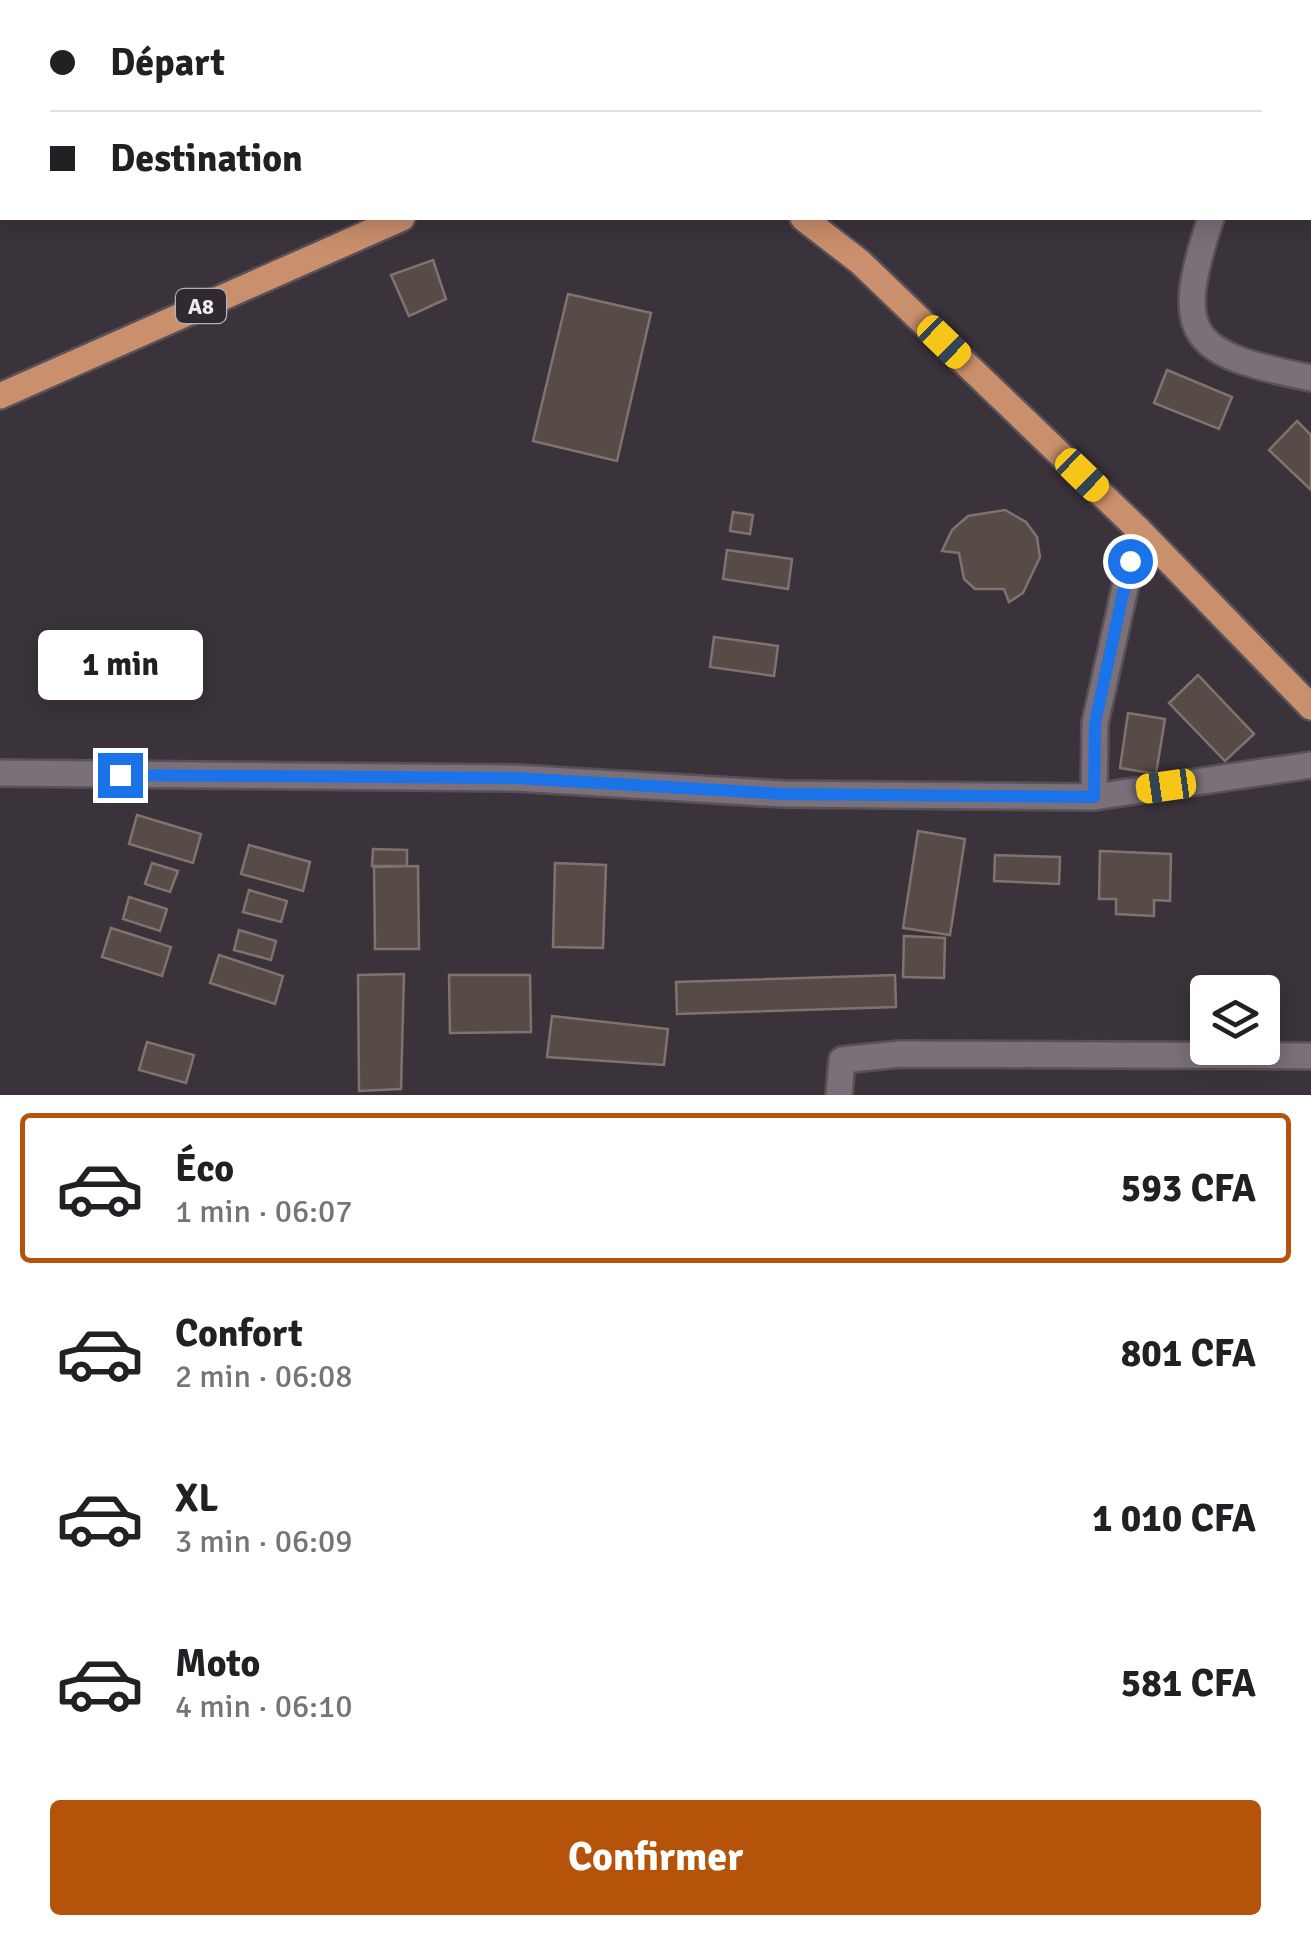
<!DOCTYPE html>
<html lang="fr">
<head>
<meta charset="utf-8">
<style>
  body { margin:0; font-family:Signika,sans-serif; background:#f6f6f6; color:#202124; height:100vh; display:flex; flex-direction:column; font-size:38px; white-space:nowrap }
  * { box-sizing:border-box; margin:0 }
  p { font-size:32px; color:#757577 }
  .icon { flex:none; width:55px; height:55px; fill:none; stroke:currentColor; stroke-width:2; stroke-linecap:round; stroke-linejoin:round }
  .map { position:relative; height:1095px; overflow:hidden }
  .panel { display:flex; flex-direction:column; background:#fff; flex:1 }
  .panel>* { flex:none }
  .hud { position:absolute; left:0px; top:0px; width:1312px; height:220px; box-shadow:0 5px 25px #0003; display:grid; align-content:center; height:220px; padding:0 50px; background:#fff }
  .controls { position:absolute; left:1190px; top:975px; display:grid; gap:20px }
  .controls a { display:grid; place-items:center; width:90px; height:90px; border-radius:10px; background:#fff; box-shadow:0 5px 25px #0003; font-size:50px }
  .end { position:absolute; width:45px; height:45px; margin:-22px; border:12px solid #1a73e8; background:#fff; box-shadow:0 0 0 5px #fff }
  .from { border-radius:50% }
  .bubble { position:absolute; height:70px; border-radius:10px; background:#fff; box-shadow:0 5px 25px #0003; font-size:32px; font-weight:700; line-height:70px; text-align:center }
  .car { position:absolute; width:30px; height:60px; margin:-30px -15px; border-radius:12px; box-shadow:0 0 8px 2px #0007; background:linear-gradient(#f5c518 24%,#345 0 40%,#f5c518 0 76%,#345 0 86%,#f5c518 0) }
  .hud b { display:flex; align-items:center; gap:35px; height:95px; font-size:38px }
  .hud b+b { border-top:2px solid #e0e0e0 }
  .hud i { width:25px; height:25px; background:#202124 }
  ul { padding:18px 0 0; list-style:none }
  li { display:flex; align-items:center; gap:30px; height:150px; margin:0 20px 15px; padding:0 30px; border:5px solid transparent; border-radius:10px }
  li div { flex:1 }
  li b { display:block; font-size:38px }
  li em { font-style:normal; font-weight:700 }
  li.selected { border-color:#b45309 }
  li>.icon { width:90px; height:90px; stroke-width:1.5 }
  .action { display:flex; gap:20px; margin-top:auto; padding:20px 50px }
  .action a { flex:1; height:115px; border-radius:10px; background:#b45309; color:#fff; font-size:40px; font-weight:700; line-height:115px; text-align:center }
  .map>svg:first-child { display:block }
</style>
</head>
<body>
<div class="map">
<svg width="1311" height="1095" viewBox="0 0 1311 1095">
  <rect width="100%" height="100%" fill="#3b333b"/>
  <g fill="#574b47" stroke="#80736e" stroke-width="2.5">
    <path d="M433 260 446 299 409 316 391 275Z"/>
    <path d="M568 294 651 313 617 461 533 441Z"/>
    <path d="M1167 370 1232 397 1219 429 1154 403Z"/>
    <path d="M1297 421 1311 435V490L1269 450Z"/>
    <path d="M1005 510 1026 522 1037 537 1040 557 1023 593 1009 602 1004 589H975L964 579 959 553 942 551 952 530 968 516Z"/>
    <path d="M733 512 753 515 750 534 730 531Z"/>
    <path d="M727 550 792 559 788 589 723 579Z"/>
    <path d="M714 637 778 646 774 676 710 667Z"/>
    <path d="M1198 675 1254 734 1225 761 1169 703Z"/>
    <path d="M1128 713 1165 719 1156 774 1120 768Z"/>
    <path d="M137 815 201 834 193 863 129 844Z"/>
    <path d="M918 831 965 839 950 935 903 928Z"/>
    <path d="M249 845 310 862 303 891 241 874Z"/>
    <path d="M373 849 407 850V866H372Z"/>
    <path d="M1100 851 1171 854 1170 901 1154 900V916L1116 914V899H1099Z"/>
    <path d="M995 855 1060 857 1059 884 994 881Z"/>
    <path d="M152 863 178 871 170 892 145 884Z"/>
    <path d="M555 863 606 865 603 948 553 947Z"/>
    <path d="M418 866 419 949H375L374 867Z"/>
    <path d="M249 890 287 901 281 922 243 912Z"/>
    <path d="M129 897 167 909 160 931 123 919Z"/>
    <path d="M111 928 171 947 162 976 102 957Z"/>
    <path d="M239 930 276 941 271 960 234 950Z"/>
    <path d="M904 936 945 938 944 978 903 977Z"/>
    <path d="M219 955 283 976 275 1004 210 983Z"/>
    <path d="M404 974 401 1089 359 1091 358 975Z"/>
    <path d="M449 975H530L531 1032 450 1033Z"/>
    <path d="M895 975 896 1007 677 1014 676 982Z"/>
    <path d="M552 1016 668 1029 664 1065 547 1057Z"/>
    <path d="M147 1042 194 1055 186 1083 139 1070Z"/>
  </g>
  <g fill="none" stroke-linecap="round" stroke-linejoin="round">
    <defs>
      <g id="street">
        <path d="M712 2 713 0"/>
        <path d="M913 2 914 0"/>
        <path d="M1211 218C1171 338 1190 354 1311 378"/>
        <path d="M0 773 516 778 783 794 1094 797 1311 765"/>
        <path d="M1094 797 1095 723 1138 529"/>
        <path d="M839 1095 842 1060 900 1054 1311 1056"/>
      </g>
      <g id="secondary">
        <path d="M527 0 537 2"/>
        <path d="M1310 189H1311"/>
      </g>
      <g id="primary">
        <path d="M803 218 860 262 1138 529 1311 707"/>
        <path d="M0 396 402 218"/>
      </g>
    </defs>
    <use href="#street" stroke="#585158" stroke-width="30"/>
    <use href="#secondary" stroke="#585158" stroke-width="30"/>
    <use href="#primary" stroke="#585158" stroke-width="30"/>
    <use href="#street" stroke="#7a707a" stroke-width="25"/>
    <use href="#secondary" stroke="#7a707a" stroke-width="25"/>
    <use href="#primary" stroke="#ca8f6c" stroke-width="25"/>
  </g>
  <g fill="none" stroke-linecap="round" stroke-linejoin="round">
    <path stroke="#1a73e8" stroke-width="12" d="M120 775 516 778 783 794 1094 797 1095 723 1130 561"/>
  </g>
  <g text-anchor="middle" stroke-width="8" stroke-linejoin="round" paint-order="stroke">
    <rect fill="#312931" stroke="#b7b0b7" stroke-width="2.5" x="176" y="289" width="50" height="34" rx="8"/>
    <g font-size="22" font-weight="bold" fill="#f0eaf0">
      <text x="201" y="314">A8</text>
    </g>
  </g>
</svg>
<div class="controls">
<a><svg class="icon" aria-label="layers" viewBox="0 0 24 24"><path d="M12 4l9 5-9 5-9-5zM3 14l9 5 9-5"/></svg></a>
</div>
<i class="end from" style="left:1130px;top:561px"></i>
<i class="end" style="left:120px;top:775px"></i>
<div class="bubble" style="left:38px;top:630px;width:165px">1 min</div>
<i class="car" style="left:944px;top:342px;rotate:134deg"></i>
<i class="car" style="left:1082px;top:475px;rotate:134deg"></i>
<i class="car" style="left:1166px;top:786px;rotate:262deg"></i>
<div class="hud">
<b><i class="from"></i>Départ</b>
<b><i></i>Destination</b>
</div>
</div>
<section class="panel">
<ul>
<li class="selected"><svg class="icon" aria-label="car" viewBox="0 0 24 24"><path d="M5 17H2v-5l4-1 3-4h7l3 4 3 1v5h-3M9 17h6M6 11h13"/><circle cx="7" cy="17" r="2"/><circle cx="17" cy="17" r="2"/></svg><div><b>Éco</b><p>1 min · 06:07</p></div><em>593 CFA</em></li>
<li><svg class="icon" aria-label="car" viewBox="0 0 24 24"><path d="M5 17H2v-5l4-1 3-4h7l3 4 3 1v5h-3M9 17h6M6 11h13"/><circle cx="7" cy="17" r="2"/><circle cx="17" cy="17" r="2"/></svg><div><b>Confort</b><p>2 min · 06:08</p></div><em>801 CFA</em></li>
<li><svg class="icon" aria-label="car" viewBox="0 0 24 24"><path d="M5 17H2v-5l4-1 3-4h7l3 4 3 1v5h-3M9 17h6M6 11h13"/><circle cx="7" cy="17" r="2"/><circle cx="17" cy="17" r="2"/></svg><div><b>XL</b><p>3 min · 06:09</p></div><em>1 010 CFA</em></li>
<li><svg class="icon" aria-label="car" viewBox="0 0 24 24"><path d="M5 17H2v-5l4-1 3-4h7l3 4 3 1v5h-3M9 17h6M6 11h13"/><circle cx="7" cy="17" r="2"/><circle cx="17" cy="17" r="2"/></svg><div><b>Moto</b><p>4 min · 06:10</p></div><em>581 CFA</em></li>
</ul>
<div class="action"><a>Confirmer</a></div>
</section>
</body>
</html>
